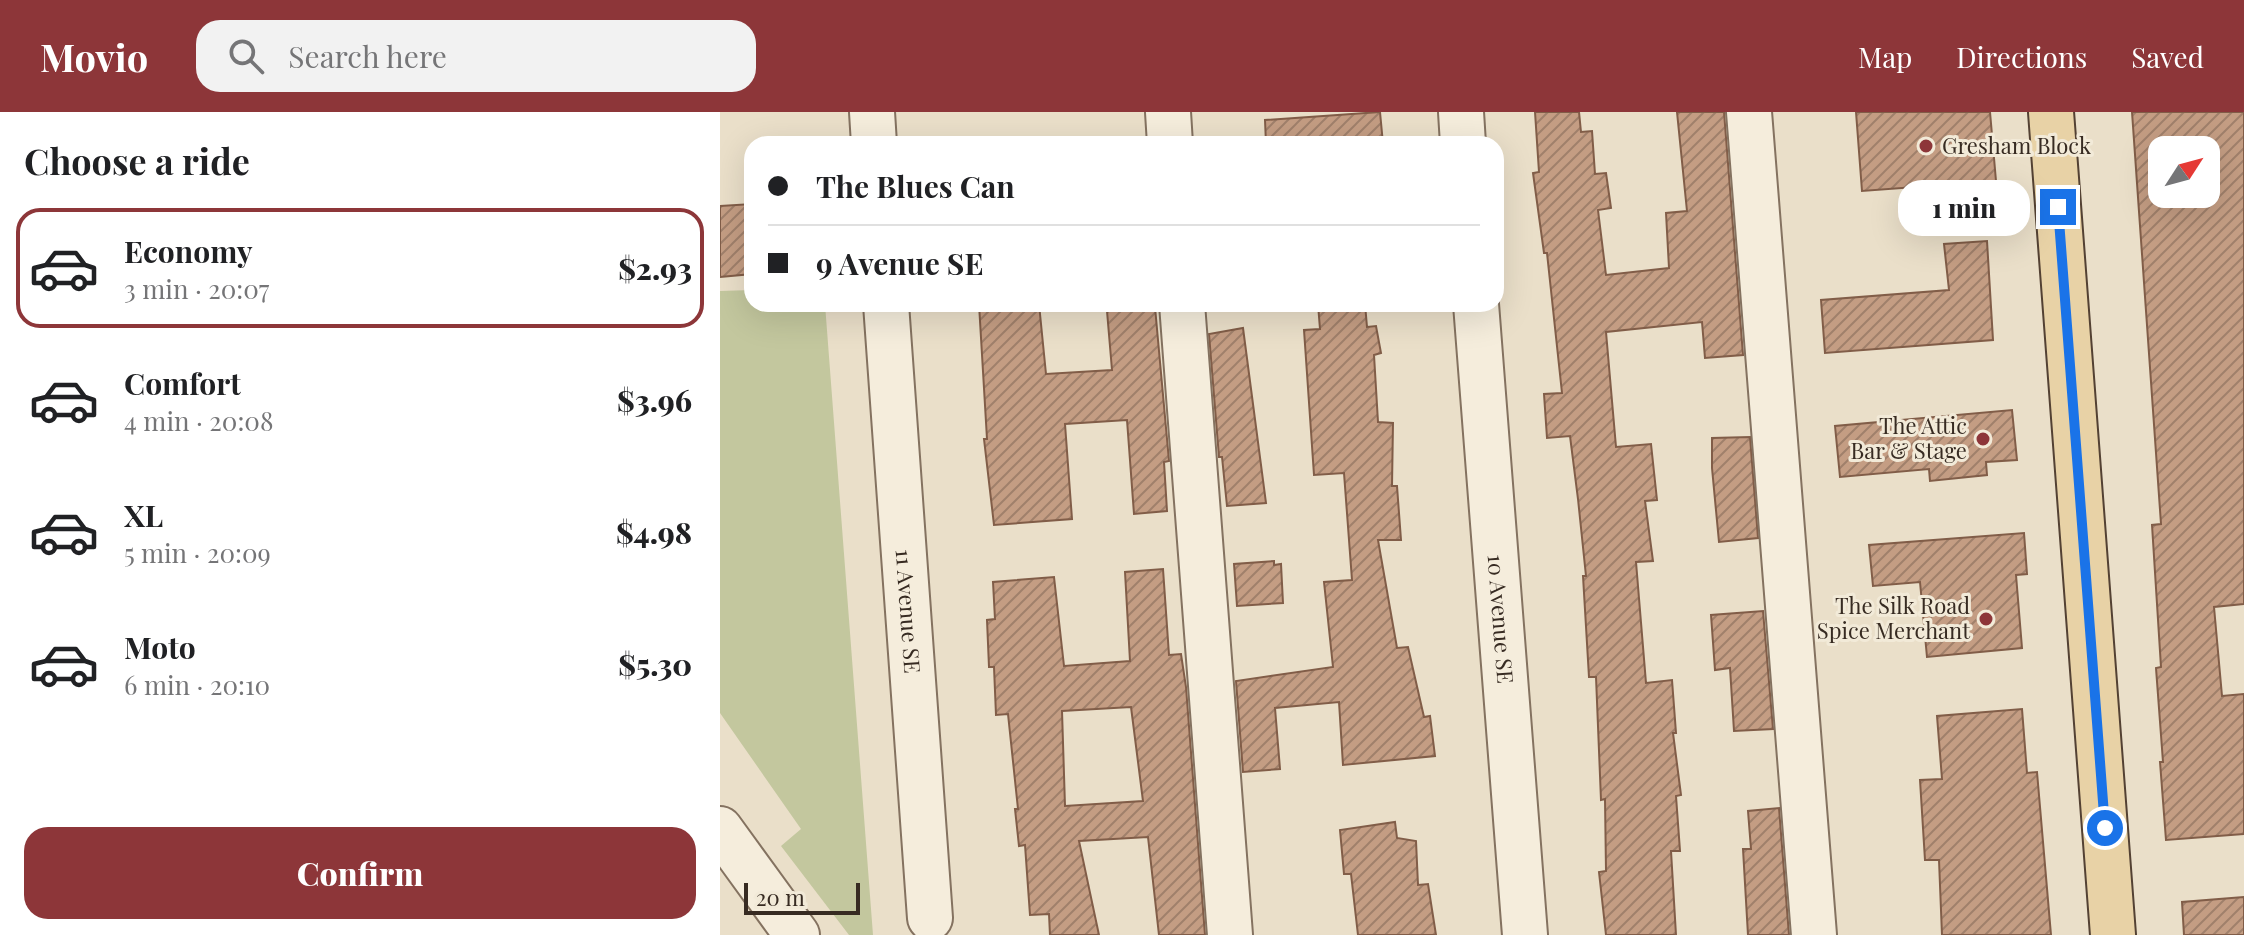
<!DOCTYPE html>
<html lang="en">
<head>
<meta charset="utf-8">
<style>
  body { margin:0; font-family:"Playfair Display",serif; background:#f2f2f2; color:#202124; height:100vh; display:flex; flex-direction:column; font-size:30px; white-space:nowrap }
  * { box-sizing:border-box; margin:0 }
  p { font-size:26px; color:#757577 }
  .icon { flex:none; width:44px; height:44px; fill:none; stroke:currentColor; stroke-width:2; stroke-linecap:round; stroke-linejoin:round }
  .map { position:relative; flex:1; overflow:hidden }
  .details { display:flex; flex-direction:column; background:#fff; width:720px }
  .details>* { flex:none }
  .top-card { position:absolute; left:24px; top:24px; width:760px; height:176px; border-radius:24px; box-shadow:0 8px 32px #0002; display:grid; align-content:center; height:176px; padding:0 24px; background:#fff }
  .needle { width:52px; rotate:54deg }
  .fabs { position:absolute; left:1428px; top:24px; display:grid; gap:16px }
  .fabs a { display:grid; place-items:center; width:72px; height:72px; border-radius:16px; background:#fff; box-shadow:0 8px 32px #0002; font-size:40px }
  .scale { position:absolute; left:24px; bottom:20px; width:116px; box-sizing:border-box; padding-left:8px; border:4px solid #372b22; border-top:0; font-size:22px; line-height:28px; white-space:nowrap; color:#372b22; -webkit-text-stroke:6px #f2ead8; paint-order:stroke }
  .end { position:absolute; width:36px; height:36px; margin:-18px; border:10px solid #1a73e8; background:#fff; box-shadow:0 0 0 4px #fff }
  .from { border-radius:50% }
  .bubble { position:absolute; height:56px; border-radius:24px; background:#fff; box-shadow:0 8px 32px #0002; font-size:26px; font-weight:800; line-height:56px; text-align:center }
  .top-card b { display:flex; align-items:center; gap:28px; height:76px; font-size:30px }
  .top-card b+b { border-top:2px solid #e0e0e0 }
  .top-card i { width:20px; height:20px; background:#202124 }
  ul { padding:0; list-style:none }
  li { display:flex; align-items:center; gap:24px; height:120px; margin:0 16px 12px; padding:0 8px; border:4px solid transparent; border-radius:24px }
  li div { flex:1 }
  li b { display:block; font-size:30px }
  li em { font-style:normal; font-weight:800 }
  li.current { border-color:#8d3639 }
  li>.icon { width:72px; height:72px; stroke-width:1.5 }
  h2 { padding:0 24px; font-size:36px; line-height:96px }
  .action { display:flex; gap:16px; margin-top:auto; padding:16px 24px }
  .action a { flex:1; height:92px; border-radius:24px; background:#8d3639; color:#fff; font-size:32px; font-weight:800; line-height:92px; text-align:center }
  header { display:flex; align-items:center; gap:48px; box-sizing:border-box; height:112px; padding:0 40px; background:#8d3639; color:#fff }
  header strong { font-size:38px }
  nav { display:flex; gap:44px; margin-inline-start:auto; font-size:28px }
  .search { width:560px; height:72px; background:#f2f2f2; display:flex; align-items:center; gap:20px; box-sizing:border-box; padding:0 28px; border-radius:24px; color:#757577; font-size:30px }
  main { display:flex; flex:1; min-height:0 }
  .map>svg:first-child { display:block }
</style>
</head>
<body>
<header>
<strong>Movio</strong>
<div class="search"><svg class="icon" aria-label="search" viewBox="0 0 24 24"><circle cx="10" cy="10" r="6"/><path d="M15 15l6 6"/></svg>Search here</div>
<nav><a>Map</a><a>Directions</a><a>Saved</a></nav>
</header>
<main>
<section class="details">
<h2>Choose a ride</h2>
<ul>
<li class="current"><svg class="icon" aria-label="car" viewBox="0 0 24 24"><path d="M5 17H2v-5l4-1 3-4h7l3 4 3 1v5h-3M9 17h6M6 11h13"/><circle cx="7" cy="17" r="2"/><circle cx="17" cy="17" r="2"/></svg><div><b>Economy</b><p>3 min · 20:07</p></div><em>$2.93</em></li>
<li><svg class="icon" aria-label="car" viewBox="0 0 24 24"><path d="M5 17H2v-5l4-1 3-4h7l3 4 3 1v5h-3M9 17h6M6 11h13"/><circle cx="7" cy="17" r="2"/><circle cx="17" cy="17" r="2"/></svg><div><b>Comfort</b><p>4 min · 20:08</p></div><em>$3.96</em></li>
<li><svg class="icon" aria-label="car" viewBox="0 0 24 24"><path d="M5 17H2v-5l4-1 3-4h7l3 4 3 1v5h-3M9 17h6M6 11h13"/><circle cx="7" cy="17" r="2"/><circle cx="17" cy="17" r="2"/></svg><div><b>XL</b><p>5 min · 20:09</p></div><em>$4.98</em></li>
<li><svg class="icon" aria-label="car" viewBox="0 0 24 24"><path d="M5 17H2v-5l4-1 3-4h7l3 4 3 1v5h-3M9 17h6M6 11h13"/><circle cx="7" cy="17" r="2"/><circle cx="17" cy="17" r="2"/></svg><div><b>Moto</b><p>6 min · 20:10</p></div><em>$5.30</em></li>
</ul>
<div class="action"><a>Confirm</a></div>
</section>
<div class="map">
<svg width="1524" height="823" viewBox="0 0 1524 823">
  <defs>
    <pattern id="building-hatch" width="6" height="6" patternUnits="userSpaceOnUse" patternTransform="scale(2)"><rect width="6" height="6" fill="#c49d83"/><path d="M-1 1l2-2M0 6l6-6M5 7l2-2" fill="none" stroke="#a0806b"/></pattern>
  </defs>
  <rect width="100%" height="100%" fill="#eadfc9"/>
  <path fill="#c3c79e" d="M32 178V192H105L153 823H129L61 734 81 717 0 601V179Z"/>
  <g fill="url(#building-hatch)" stroke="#815d48" stroke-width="2" fill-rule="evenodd">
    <path d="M660 0 663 32H546L545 8Z"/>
    <path d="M815 0H859L861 20 872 19 875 62 886 61 891 96 878 98 886 163 949 156 946 101 967 99 957 0H1004L1023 243 985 246 982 210 886 220 896 335 931 332 937 388 925 389 933 449 916 450 926 571 952 568 956 621H953L961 683 956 684 960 739H951L956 823H886L879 760 886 759 885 687 881 688 876 565H869L863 464H866L858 387 850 324 827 326 824 282 842 281 827 141H824L813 61 819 60Z"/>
    <path d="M1136 0H1270L1276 69 1142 79Z"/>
    <path d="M1412 0H1524V492L1494 495 1502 584 1524 582V722L1446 728 1440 650H1443L1436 556 1441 555 1432 413 1441 412ZM1442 38H1486V82H1442Z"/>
    <path d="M32 92V162L0 165V94Z"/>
    <path d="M1267 129 1273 228 1105 241 1101 188 1229 178 1224 132Z"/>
    <path d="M259 192H319L326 262 392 258 387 199 435 195 449 349 444 350 447 399 414 402 407 308 345 312 352 407 274 413 264 327H267Z"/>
    <path d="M598 192H645L647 215 656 214 661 241 654 243 658 310 673 311 672 374H677L681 428H658L677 536 688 535 704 605 710 604 715 644 623 653 619 590 555 596 560 657 523 660 516 569 613 555 604 470 632 468 624 361 594 363 584 218 600 217Z"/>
    <path d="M523 216 546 391 507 394 502 345H499L489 222Z"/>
    <path d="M1292 298 1297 348 1266 350 1267 363 1210 369 1209 357 1120 365 1115 314Z"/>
    <path d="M1030 325 1038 426 999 430 992 356V326Z"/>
    <path d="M1304 421 1307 462 1296 463 1302 536 1207 545 1200 470 1153 474 1149 433Z"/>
    <path d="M554 449V453L561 452 563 491 517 494 514 452Z"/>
    <path d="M443 457 449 543 461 542 466 575 485 823H439L428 725 359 729 379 823H330L329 802 310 803 305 733 299 734 295 697H298L288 602 276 603 274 555H269L267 508 275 507 273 470 334 465 344 554 410 549 405 460ZM411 595 423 689 345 694 342 599Z"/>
    <path d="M1043 499 1053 617 1014 619 1010 556 995 558 991 503Z"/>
    <path d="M1302 597 1307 661 1317 660 1331 823H1222L1219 748H1205L1200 668 1222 667 1217 604Z"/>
    <path d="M1059 696 1069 823H1028L1023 737H1031L1028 699Z"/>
    <path d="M675 710 677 726 696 729 698 773 708 772 716 823H638L631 762H624L620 718Z"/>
    <path d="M1524 785V823H1464L1462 790Z"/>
  </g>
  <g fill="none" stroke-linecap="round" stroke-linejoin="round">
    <defs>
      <g id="minor">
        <path d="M152 0 154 32"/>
        <path d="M448 0 450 32"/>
        <path d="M741 0 743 32"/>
        <path d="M1029 0 1094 823"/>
        <path id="s1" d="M166 192 210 806"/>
        <path d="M462 192 510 823"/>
        <path id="s2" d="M756 192 805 823"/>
        <path d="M0 717 77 823"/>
      </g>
      <path id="major" d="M1331 0 1393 823"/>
    </defs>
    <use href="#minor" stroke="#847260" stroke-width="48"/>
    <use href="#major" stroke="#534133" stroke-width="48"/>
    <use href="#minor" stroke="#f5eddc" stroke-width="44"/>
    <use href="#major" stroke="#e8d2a6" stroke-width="44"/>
  </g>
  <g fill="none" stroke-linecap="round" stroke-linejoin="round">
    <path stroke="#1a73e8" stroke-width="10" d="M1338 95 1385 716"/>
  </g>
  <g fill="#8d3639" stroke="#f2ead8" stroke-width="3">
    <circle cx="1206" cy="34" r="8"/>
    <circle cx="1263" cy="327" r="8"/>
    <circle cx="1266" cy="507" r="8"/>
  </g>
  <g text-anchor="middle" stroke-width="6" stroke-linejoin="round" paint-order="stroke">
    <g font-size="22" fill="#372b22" stroke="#f2ead8" text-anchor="end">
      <text x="1222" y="42" text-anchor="start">Gresham Block</text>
      <text x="1247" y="322">The Attic<tspan x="1247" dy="25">Bar &amp; Stage</tspan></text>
      <text x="1250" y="502">The Silk Road<tspan x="1250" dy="25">Spice Merchant</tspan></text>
    </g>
    <g font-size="22" fill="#372b22" stroke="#f2ead8">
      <text dy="8" stroke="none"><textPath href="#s1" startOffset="308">11 Avenue SE</textPath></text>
      <text dy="8" stroke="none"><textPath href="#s2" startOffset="316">10 Avenue SE</textPath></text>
    </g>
  </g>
</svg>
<div class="fabs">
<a><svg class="needle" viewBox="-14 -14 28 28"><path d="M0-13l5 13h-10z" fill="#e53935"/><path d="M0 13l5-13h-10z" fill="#757577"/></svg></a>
</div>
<div class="scale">20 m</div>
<i class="end from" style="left:1385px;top:716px"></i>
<i class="end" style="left:1338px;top:95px"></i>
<div class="bubble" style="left:1178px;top:68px;width:132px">1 min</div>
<div class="top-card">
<b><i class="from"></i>The Blues Can</b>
<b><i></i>9 Avenue SE</b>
</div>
</div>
</main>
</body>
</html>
